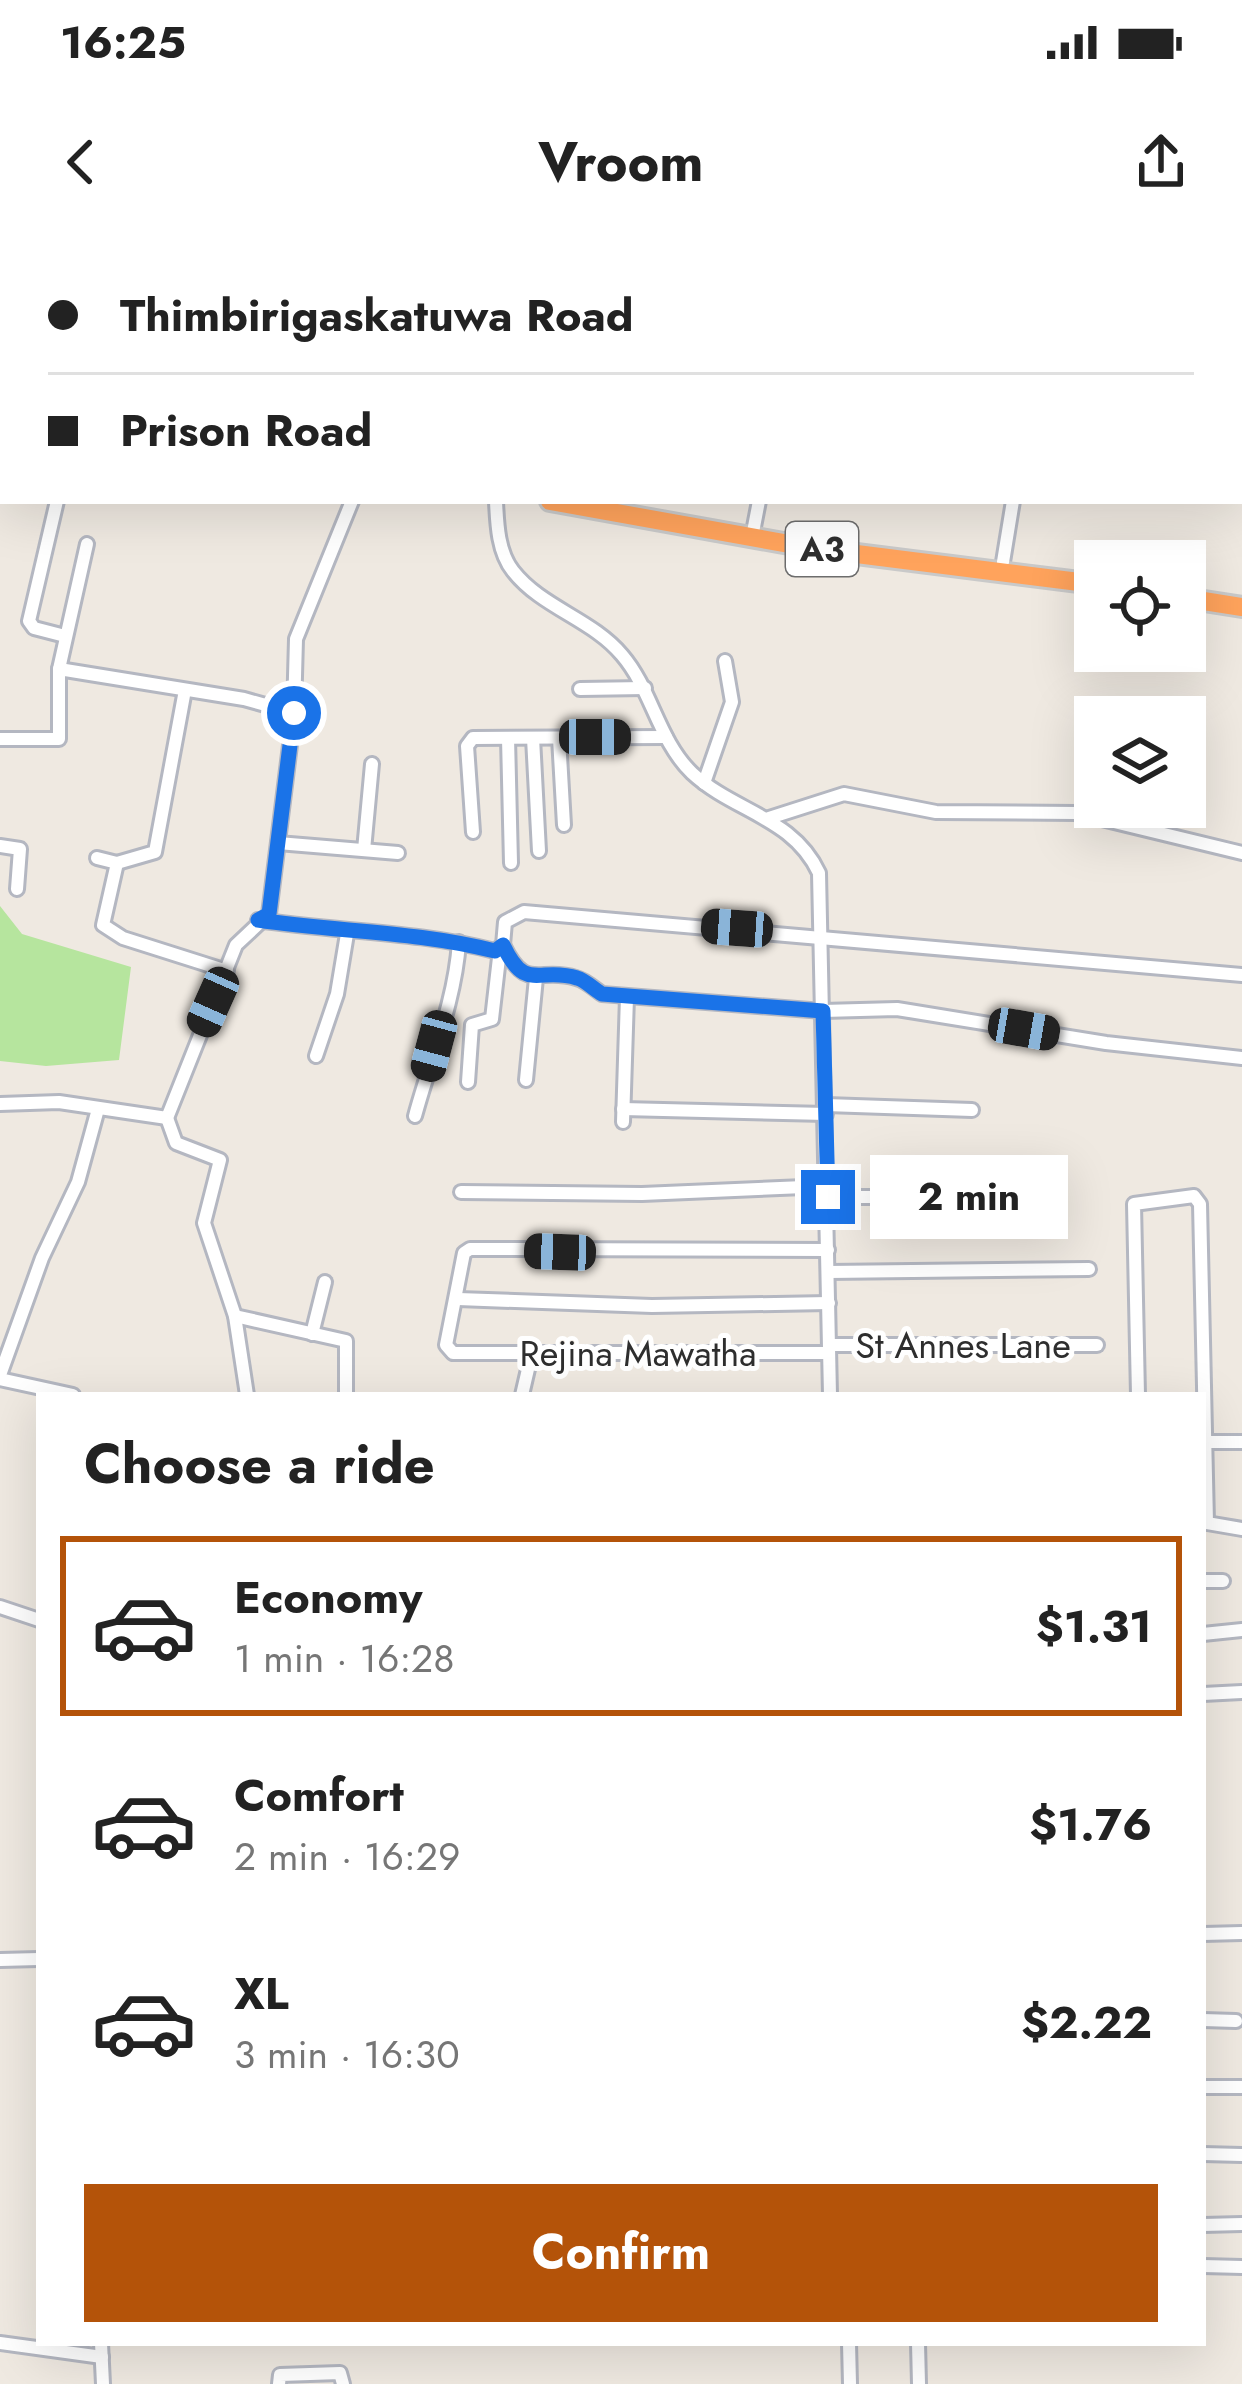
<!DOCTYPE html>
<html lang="en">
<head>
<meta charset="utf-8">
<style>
  body { margin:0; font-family:Jost,sans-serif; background:#f6f6f6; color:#222; height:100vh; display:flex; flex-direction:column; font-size:45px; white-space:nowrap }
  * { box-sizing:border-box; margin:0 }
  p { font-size:39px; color:#767676 }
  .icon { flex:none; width:66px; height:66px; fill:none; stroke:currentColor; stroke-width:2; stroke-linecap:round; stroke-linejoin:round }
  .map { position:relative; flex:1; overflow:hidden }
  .drawer { position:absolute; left:36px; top:1152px; width:1170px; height:954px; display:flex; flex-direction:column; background:#fff; border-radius:0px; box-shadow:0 12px 48px #0002 }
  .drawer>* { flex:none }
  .guide { position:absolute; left:0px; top:0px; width:1242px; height:264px; box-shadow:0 12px 48px #0002; display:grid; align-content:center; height:264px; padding:0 48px; background:#fff }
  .fabs { position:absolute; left:1074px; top:300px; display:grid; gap:24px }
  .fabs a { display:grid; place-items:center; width:132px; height:132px; border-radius:0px; background:#fff; box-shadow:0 12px 48px #0002; font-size:60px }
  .end { position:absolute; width:54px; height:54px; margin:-27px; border:15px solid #1a73e8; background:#fff; box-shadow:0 0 0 6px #fff }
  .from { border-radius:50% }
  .bubble { position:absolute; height:84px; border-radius:0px; background:#fff; box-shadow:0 12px 48px #0002; font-size:39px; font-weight:700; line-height:84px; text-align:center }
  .car { position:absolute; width:36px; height:72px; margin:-36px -18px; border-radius:15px; box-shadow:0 0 9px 3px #0007; background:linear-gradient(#222 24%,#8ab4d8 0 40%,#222 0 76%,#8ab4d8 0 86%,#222 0) }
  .guide b { display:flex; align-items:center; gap:42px; height:114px; font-size:45px }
  .guide b+b { border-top:3px solid #e0e0e0 }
  .guide i { width:30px; height:30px; background:#222 }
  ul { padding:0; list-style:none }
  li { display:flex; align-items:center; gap:36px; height:180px; margin:0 24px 18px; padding:0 24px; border:6px solid transparent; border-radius:0px }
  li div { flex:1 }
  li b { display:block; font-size:45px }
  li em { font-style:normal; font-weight:700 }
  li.on { border-color:#b45309 }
  li>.icon { width:108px; height:108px; stroke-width:1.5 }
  h2 { padding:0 48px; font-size:54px; line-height:144px }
  .primary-button { display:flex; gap:24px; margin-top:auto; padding:24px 48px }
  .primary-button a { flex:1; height:138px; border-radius:0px; background:#b45309; color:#fff; font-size:48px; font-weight:700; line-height:138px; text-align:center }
  .status { display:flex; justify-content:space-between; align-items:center; height:84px; padding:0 60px; background:#fff; direction:ltr }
  .status svg { height:33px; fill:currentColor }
  header { display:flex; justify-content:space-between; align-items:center; height:156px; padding:0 48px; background:#fff; font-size:54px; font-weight:700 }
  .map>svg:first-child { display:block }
</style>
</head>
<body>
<div class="status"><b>16:25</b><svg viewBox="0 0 49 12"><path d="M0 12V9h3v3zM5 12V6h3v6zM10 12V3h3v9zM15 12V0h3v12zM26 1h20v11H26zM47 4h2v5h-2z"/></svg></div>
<header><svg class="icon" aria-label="back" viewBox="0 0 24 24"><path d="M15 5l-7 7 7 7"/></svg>Vroom<svg class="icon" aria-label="share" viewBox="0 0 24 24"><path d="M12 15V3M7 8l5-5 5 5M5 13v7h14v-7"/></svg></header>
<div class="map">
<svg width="1242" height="2144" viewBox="0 0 1242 2144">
  <rect width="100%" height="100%" fill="#efe9e1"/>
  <path fill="#b6e59e" d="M0 666 22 694 131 727 119 820 46 826 0 821Z"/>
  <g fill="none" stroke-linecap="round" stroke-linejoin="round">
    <g stroke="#75cff0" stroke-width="9">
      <path d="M286 0 295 3"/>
      <path d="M0 6H3"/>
      <path d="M1239 182H1242"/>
    </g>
    <defs>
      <g id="minor">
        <path d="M130 0V3"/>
        <path d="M682 0 692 3"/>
        <path d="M1143 0 1148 3"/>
        <path d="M79 3V0"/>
        <path d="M458 3 460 0"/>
        <path d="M738 3 783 0"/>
        <path d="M0 183 3 182"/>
        <path d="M57 261 29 381 34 388 65 396"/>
        <path d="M496 261C497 284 498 312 513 331 542 368 592 379 622 415 652 450 658 500 692 533 734 572 793 577 819 633L830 1155"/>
        <path d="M753 292 759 261"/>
        <path d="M1003 322 1013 261"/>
        <path d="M59 429 87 304"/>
        <path d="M580 449 645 448"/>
        <path d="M508 498 511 623"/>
        <path d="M533 498 539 611"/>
        <path d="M559 498 564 585"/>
        <path d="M0 499H59V429L244 459 294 473"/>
        <path d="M704 543 732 462 725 421"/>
        <path d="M769 578 844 554 936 572 1077 573 1242 613"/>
        <path d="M473 592 467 506 473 498 666 497"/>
        <path d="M278 603 398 613"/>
        <path d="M0 606 20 609 17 649"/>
        <path d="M364 610 372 524"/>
        <path d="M97 618 117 623 103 685 123 698 227 731"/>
        <path d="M117 623 155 612 185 450"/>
        <path d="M258 680C338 692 416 691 495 711L503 705 505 682 524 672 1242 735"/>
        <path d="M503 705C527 754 538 726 576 738 585 740 595 749 602 754L823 771 897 769 1106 803 1242 818"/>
        <path d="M316 816 337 754 347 694"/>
        <path d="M526 840 536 738"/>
        <path d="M468 842 472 785 492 779 500 709"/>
        <path d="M0 864 59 862 167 878 236 705 269 674 294 473 296 399 352 261"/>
        <path d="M826 865 972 870"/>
        <path d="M623 869 826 874"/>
        <path d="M415 876C431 817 455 762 459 702"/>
        <path d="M167 878 176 903 220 920 204 983 235 1076 247 1155"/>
        <path d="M623 882 627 757"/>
        <path d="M461 952 642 954 828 946"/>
        <path d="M828 957H1037"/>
        <path d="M828 1010 470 1009 464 1013 446 1105 453 1113H829"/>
        <path d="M828 1032 1089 1029"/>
        <path d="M458 1059 652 1066 829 1063"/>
        <path d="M235 1076 346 1101V1155"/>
        <path d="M312 1094 325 1042"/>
        <path d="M829 1105H1097"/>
        <path d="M0 1135 42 1018 78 942 98 869"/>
        <path d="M0 1139 73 1155"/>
        <path d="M522 1155 532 1112"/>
        <path d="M1138 1155 1134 964 1194 956 1200 964 1207 1283 1242 1289"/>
        <path d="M1203 1202H1242"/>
        <path d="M1203 1341H1223"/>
        <path d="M0 1367 39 1380"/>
        <path d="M1203 1394 1242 1390"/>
        <path d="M1203 1454 1242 1452"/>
        <path d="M1203 1694 1242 1693"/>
        <path d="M0 1720 39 1719"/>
        <path d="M1203 1780 1236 1781"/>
        <path d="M1203 1847H1242"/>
        <path d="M1203 1914 1242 1915"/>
        <path d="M1203 1985 1242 1984"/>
        <path d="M1203 2026 1242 2027"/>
        <path d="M0 2103 102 2117"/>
        <path d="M101 2103 103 2144"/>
        <path d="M849 2103 850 2144"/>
        <path d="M918 2103 919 2144"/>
        <path d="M279 2144 280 2135 340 2133 343 2144"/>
      </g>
      <g id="highway">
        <path d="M236 0 238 3"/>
        <path d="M550 261 817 309 1095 344"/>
        <path d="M1185 358 1242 367"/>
      </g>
    </defs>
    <use href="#minor" stroke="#b4b7c1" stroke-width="18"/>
    <use href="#highway" stroke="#c9c9c9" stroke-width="24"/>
    <use href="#minor" stroke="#fff" stroke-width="12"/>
    <use href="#highway" stroke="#ffa35c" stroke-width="18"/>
    <defs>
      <g id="rail">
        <path d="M890 0 894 3"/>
        <path d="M1239 152 1242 153"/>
      </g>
    </defs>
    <use href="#rail" stroke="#a3a6b8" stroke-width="8"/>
    <use href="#rail" stroke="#fff" stroke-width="3" stroke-dasharray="9" stroke-linecap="butt"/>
  </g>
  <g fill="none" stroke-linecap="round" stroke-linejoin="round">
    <path stroke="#1a73e8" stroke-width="15" d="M294 473 269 674 258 680C338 692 416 691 495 711L503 705C526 754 539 726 577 738 585 740 595 750 602 754L823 771 828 957"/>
  </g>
  <g text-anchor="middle" stroke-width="10" stroke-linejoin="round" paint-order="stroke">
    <rect fill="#fff" stroke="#6d6d6d" stroke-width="3" x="786" y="282" width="72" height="54" rx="9"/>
    <g font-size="33" font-weight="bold" fill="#2e2e2e">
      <text x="822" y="321">A3</text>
    </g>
    <g font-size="36" fill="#2e2e2e" stroke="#fff">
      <text x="963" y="1118">St Annes Lane</text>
      <text x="638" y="1126">Rejina Mawatha</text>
    </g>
  </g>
</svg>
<div class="fabs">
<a><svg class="icon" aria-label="locate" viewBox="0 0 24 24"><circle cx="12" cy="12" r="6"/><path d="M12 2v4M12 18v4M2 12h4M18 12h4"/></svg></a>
<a><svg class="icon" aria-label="layers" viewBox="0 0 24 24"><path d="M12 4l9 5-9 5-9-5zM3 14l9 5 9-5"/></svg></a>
</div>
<i class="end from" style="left:294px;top:473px"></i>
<i class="end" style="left:828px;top:957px"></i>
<div class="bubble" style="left:870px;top:915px;width:198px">2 min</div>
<i class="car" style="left:595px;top:497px;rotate:90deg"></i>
<i class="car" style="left:737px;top:688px;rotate:274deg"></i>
<i class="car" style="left:213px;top:762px;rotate:204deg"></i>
<i class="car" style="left:1024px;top:789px;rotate:100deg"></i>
<i class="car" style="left:434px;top:806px;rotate:195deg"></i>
<i class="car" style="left:560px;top:1012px;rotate:272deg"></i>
<div class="guide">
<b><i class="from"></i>Thimbirigaskatuwa Road</b>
<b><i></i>Prison Road</b>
</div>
<section class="drawer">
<h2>Choose a ride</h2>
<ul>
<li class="on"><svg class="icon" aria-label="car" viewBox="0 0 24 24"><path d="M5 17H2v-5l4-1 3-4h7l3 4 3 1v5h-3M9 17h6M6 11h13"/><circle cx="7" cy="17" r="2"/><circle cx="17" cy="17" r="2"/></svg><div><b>Economy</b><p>1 min · 16:28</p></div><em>$1.31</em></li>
<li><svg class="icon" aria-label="car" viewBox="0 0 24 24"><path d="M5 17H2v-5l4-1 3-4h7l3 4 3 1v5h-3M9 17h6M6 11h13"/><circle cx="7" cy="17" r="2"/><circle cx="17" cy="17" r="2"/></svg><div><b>Comfort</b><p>2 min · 16:29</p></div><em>$1.76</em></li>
<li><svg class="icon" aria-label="car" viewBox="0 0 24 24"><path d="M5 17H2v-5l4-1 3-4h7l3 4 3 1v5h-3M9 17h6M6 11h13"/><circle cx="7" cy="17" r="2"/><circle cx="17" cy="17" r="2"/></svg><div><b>XL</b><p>3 min · 16:30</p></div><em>$2.22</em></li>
</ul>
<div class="primary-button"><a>Confirm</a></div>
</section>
</div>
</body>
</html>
